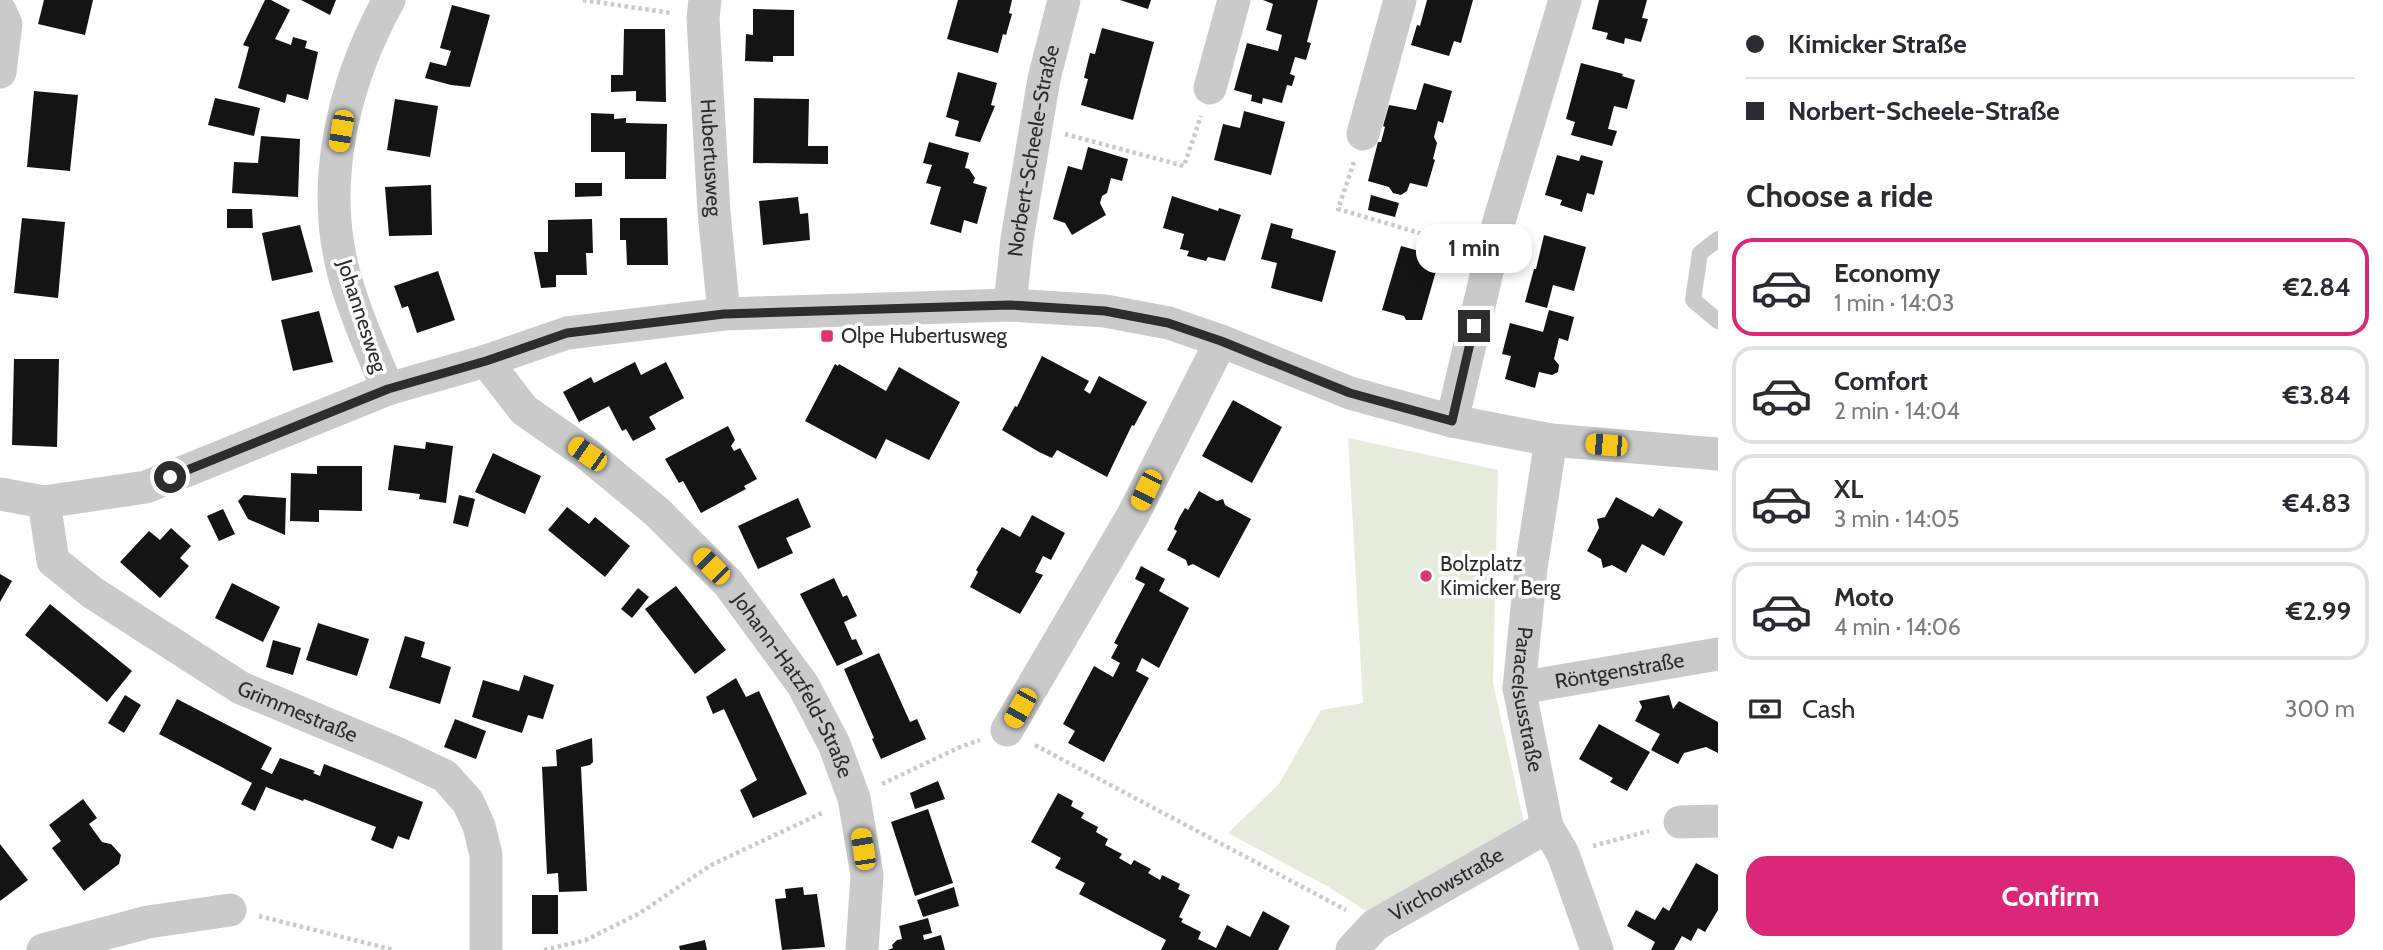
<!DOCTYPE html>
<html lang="en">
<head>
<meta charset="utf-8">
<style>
  body { margin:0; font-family:Cabin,sans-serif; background:#f7f7f7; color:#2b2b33; height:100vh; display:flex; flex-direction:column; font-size:26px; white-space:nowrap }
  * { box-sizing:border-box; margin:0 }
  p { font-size:23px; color:#7c7c81 }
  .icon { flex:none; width:38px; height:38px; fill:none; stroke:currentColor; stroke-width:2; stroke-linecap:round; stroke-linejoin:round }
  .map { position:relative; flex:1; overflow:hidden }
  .panel { display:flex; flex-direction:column; background:#fff; width:665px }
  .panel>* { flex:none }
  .hud { display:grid; align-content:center; height:154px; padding:0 28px; background:#fff }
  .end { position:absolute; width:32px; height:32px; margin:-16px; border:9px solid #2d2d2d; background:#fff; box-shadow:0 0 0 4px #fff }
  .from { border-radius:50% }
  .bubble { position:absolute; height:49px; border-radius:21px; background:#fff; box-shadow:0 4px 10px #0003; font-size:23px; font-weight:700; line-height:49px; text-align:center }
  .car { position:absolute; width:21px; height:42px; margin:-21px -10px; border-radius:9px; box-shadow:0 0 5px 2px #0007; background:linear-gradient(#f5c518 24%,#345 0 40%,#f5c518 0 76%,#345 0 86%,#f5c518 0) }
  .hud b { display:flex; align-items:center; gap:24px; height:66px; font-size:26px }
  .hud b+b { border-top:2px solid #e1e1e2 }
  .hud i { width:18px; height:18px; background:#2b2b33 }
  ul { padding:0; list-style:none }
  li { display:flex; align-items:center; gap:21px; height:98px; margin:0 14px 10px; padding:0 14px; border:4px solid #e1e1e2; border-radius:21px }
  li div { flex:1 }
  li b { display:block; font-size:26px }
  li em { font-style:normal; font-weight:700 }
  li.current { border-color:#db2777 }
  li>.icon { width:63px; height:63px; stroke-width:1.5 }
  h2 { padding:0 28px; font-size:32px; line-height:84px }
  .pay { display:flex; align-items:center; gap:18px; height:77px; padding:0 28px; font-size:26px }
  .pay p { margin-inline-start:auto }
  .primary-button { display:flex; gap:14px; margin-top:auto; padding:14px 28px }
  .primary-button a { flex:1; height:80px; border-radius:21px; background:#db2777; color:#fff; font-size:28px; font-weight:700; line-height:80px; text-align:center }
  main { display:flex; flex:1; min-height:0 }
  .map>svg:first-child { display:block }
</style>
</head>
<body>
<main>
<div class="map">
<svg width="1718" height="950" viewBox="0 0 1718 950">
  <rect width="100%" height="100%" fill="#fff"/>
  <path fill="#e7ebdb" d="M1348 438 1498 470 1493 683 1525 827 1366 911 1327 886 1228 833 1279 784 1321 710 1363 703Z"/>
  <g fill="#141414">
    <path d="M44 0H93L85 35 38 24Z"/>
    <path d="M265 0H271L290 10 275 39 291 45 293 37 307 41 305 48 318 52 308 100 287 94 285 103 238 88 249 47 243 45Z"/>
    <path d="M301 0H336L330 15Z"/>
    <path d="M958 0H1012L1009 13 1012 14 1006 35 1003 34 998 53 947 39Z"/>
    <path d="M1120 0H1151L1148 9Z"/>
    <path d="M1263 0H1318L1307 42 1311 43 1306 60 1295 57 1290 74 1295 76 1292 86 1287 85 1282 103 1263 98 1262 104 1251 101 1252 95 1234 90 1247 43 1278 51 1282 35 1266 30 1273 4Z"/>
    <path d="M1427 0H1473L1461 43 1454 41 1449 56 1411 45 1417 25 1420 26Z"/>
    <path d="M1599 0H1647L1642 18 1648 19 1641 42 1625 38 1624 44 1606 39 1608 33 1592 29Z"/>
    <path d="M452 5 490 15 470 87 451 85 425 78 430 62 446 66 451 51 440 48Z"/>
    <path d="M753 9 794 10V56H773V62L745 61 746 34 753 35Z"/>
    <path d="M1102 28 1154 42 1133 120 1081 105 1088 79 1084 78 1090 53 1095 54Z"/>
    <path d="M624 29H665L666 102 636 101V91L611 92V75H623Z"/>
    <path d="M1581 63 1623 74 1622 76 1635 80 1627 109 1614 106 1608 129 1617 131 1612 146 1571 135 1575 122 1566 119Z"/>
    <path d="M958 72 997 83 991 105 995 106 980 142 955 136 959 121 946 117Z"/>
    <path d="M1424 83 1452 91 1443 123 1438 121 1434 137 1437 143 1433 159 1435 160 1427 187 1410 183 1407 191 1401 195 1393 193 1389 187 1368 181 1378 142H1381L1385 127 1383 126 1389 105 1416 110Z"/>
    <path d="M34 91 78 95 70 171 27 167Z"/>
    <path d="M215 98 260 108 254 136 208 125Z"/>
    <path d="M754 98 809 99 808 146H828V164L753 163Z"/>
    <path d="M395 99 438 106 430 157 387 150Z"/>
    <path d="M1244 111 1285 122 1271 175 1214 160 1223 124 1240 128Z"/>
    <path d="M591 113 614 114V119L626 118V123L667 124 666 179H625V152H591Z"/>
    <path d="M261 136 300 139 298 197 232 193 234 162 258 163Z"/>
    <path d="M929 142 969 153 965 168 969 169 975 178 973 183 987 187 977 224 964 220 961 233 930 224 941 187 926 183 932 165 923 163Z"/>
    <path d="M1088 147 1128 159 1122 181 1111 178 1107 193 1102 196 1100 203 1106 215 1072 235 1065 223 1053 219 1068 166 1082 170Z"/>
    <path d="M1557 155 1579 161 1581 155 1603 161 1594 195 1587 193 1582 212 1560 205 1562 200 1545 195Z"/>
    <path d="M575 183H602V196L575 197Z"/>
    <path d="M431 185 432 235 389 236 385 187Z"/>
    <path d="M1371 195 1399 203 1395 217 1368 210Z"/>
    <path d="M1172 196 1218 211 1219 208 1241 215 1225 261 1208 257 1206 261 1187 256 1189 251 1180 249 1184 234 1163 228Z"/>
    <path d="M798 197 800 214 808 213 810 240 763 245 759 201Z"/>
    <path d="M227 209H252L253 228H227Z"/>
    <path d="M22 218 65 222 58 298 14 293Z"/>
    <path d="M620 218H667L668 265H627L626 240H620Z"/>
    <path d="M592 219 593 253H586L587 275H556V287L541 288 534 252H548V220Z"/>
    <path d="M1271 223 1293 229 1291 238 1336 251 1322 302 1271 288 1277 263 1261 259Z"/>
    <path d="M300 225 313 272 272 281 262 233Z"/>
    <path d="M1544 235 1586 247 1574 291 1553 285 1547 308 1525 302 1534 269H1536Z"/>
    <path d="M1401 246 1430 254 1426 268 1436 271 1422 320H1406L1404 316 1382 310Z"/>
    <path d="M438 271 455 320 417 333 408 306 402 308 394 286Z"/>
    <path d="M1549 310 1574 317 1568 341 1559 338 1554 359 1559 365 1558 372 1552 375 1539 372 1535 388 1505 379 1511 356 1502 354 1510 323 1543 332Z"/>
    <path d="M319 311 333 362 293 371 281 320Z"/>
    <path d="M1042 356 1089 381 1084 390 1090 394 1099 376 1147 402 1134 426 1132 425 1107 477 1057 450 1052 458 1039 452 1002 430 1015 406 1017 407Z"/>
    <path d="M14 359H59L57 447 12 445Z"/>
    <path d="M635 362 641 375 666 362 684 398 649 417 656 429 633 441 626 429 622 431 609 406 579 422 563 392 591 377 594 383Z"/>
    <path d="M835 364 838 366 839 364 886 391 899 367 960 402 929 460 886 439 876 459 805 421Z"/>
    <path d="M1233 400 1282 427 1252 483 1202 456Z"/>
    <path d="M728 426 735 440 731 446 734 451 740 448 757 479 744 486 746 489 701 513 683 481 679 483 665 459Z"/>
    <path d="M426 442 453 446 446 503 419 499 420 494 388 490 394 445 425 449Z"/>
    <path d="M493 453 541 476 525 514 475 492Z"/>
    <path d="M317 466H362V511L319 510V522L290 521 291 473 317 474Z"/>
    <path d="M1199 491 1217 501 1223 499 1225 505 1251 519 1219 578 1193 564 1188 566 1186 560 1167 550 1177 531 1174 529 1179 518 1185 508 1188 510Z"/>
    <path d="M244 495 286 498 285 535 248 519 238 501Z"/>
    <path d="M459 495 475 499 468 527 453 523Z"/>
    <path d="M1616 497 1653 517 1659 508 1683 522 1664 556 1642 544 1626 573 1612 565 1603 568 1601 559 1587 551 1599 528 1597 519 1605 517Z"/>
    <path d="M798 498 811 527 786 538 793 553 758 569 738 526Z"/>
    <path d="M567 507 589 524 595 517 630 546 605 577 548 530Z"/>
    <path d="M223 509 235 534 219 541 207 516Z"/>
    <path d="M1032 515 1065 533 1051 560 1043 556 1035 572 1043 575 1020 614 970 587 978 572 976 570 1002 527 1020 537Z"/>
    <path d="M171 528 191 546 180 558 189 566 160 598 120 562 149 531 160 540Z"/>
    <path d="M1141 566 1165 579 1159 591 1189 608 1159 668 1142 658 1136 671 1149 678 1104 762 1068 743 1075 731 1063 724 1094 666 1113 677 1120 663 1111 658 1118 645 1114 643 1145 584 1135 579Z"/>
    <path d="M0 574 12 581 0 602Z"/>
    <path d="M834 578 843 597 847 595 857 616 844 622 852 640 856 639 863 654 837 666 800 594Z"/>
    <path d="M232 583 280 607 263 642 215 618Z"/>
    <path d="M676 586 726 650 695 674 645 609Z"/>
    <path d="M638 588 649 597 632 618 621 609Z"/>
    <path d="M50 604 132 671 107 702 25 635Z"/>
    <path d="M318 623 369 639 357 676 306 660Z"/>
    <path d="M405 636 425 642 421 657 451 667 440 704 389 688Z"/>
    <path d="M273 640 301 648 293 675 266 667Z"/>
    <path d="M879 653 910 722 917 719 926 739 881 759 872 739 874 738 844 669Z"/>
    <path d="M524 675 554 685 543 719 528 715 522 733 472 717 483 680 519 691Z"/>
    <path d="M736 678 746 697 759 691 807 794 753 818 740 790 757 780 724 709 713 714 706 697Z"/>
    <path d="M125 695 141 705 124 733 108 723Z"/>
    <path d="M1669 695 1673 709 1679 701 1718 722V753L1706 747 1684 753 1678 764 1651 750 1660 734 1635 721 1642 707 1639 701Z"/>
    <path d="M177 699 272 748 261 769 272 774 280 758 315 771 313 773 320 776 324 764 423 802 409 840 398 836 393 849 371 840 376 827 304 799 303 801 266 787 255 811 241 804 252 783 159 734Z"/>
    <path d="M455 719 486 731 476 759 444 747Z"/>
    <path d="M1599 724 1650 752 1627 791 1610 782 1613 778 1579 759Z"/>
    <path d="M592 738 593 762 590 765 581 767 587 891 559 892 558 873 547 874 542 767 557 766 556 750Z"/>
    <path d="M938 781 945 799 915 809 910 793Z"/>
    <path d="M1058 793 1073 801 1071 806 1084 813 1081 818 1098 827 1096 832 1108 839 1105 845 1122 854 1119 858 1131 865 1134 860 1151 869 1148 873 1160 880 1162 875 1180 884 1178 889 1190 895 1179 917 1183 919 1181 922 1201 932 1198 939 1216 948 1227 925 1250 937 1263 911 1290 926 1278 950H1161L1166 940 1079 894 1085 883 1055 868 1061 858 1031 842Z"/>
    <path d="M83 799 97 818 89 824 102 842 111 844 121 855 119 864 84 891 52 848 61 841 49 825Z"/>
    <path d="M928 809 953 883 915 896 891 822Z"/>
    <path d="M0 844 28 880 0 901Z"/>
    <path d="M1696 863 1718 875V910L1705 932 1698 928 1691 941 1682 936 1674 950H1651L1655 942 1627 926 1636 910 1655 920 1663 907 1669 911Z"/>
    <path d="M803 887 804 895 817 894 825 947 782 950 775 899 786 898 785 889Z"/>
    <path d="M954 887 959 906 923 917 917 900Z"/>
    <rect x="532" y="895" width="26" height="39"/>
    <path d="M928 918 932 933 923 935 924 940 941 935 945 950H888L893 948 892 945 897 940 902 939 899 926Z"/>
    <path d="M705 940 707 950H680L679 946Z"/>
  </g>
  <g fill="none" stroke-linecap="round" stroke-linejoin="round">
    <g stroke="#cacaca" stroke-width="4.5" stroke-dasharray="3.5 3.5" stroke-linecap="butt">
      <path d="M583 0 671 13"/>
      <path d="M1065 134 1184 166 1201 116"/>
      <path d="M1354 162 1338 209 1460 245"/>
      <path d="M1035 745 1346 910"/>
      <path d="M882 784 960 747 980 740"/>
      <path d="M1593 846 1649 831"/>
      <path d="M259 916 394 950"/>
      <path d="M544 950 586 940 640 913 711 865 824 812"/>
    </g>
    <path stroke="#cacaca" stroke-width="16" d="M1718 239 1700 253 1693 300 1718 321"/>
    <g stroke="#cacaca" stroke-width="33">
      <path id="s1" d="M705 0 703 18 714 212 724 314"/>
      <path d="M0 11 6 24 0 72"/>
      <path d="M1210 88 1234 0"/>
      <path d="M1363 134 1400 0"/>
      <path id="s2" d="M1010 305 1017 239 1044 79 1064 0"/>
      <path id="s3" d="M486 361 524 410 587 454 657 512 729 584 803 685 834 744 854 798 867 875 862 950"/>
      <path d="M388 389C372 352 355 314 344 274 319 182 344 81 389 0"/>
      <path d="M1452 421 1498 225 1565 0"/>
      <path id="s4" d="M1551 440 1531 568 1519 688 1547 827 1563 854 1597 950"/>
      <path d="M0 494 44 502 146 487 388 389 486 361 567 333 724 314 1010 305 1105 311 1169 323 1221 341 1350 393 1452 421 1551 440 1718 454"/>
      <path id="s5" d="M44 502 53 561 93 593 241 688 394 752 445 776 468 802 479 826 486 855V950"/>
      <path id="s6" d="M1519 688 1718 654"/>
      <path d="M1007 730 1133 515 1221 341"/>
      <path d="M1680 822 1718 821"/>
      <path d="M43 950 148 922 230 910"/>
      <path id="s7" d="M1352 950 1375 925 1547 827"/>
    </g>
  </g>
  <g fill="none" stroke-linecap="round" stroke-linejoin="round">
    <path stroke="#2d2d2d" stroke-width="9" d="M170 477 388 389 486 361 567 333 724 314 1010 305 1105 311 1168 323 1221 341 1350 393 1452 421 1474 326"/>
  </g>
  <g fill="#df3568" stroke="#fff" stroke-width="2.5">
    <rect x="820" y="329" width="14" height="14" rx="3.5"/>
    <circle cx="1426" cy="576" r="7"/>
  </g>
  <g text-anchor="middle" stroke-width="7" stroke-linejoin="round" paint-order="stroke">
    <g font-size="21" fill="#2d2d2d" stroke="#fff">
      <text dy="7" stroke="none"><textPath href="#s2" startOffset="156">Norbert-Scheele-Straße</textPath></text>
      <text dy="7" stroke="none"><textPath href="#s1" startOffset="158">Hubertusweg</textPath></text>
      <text transform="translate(362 316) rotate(72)" y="7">Johannesweg</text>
      <text dy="7" stroke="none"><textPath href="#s6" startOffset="102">Röntgenstraße</textPath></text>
      <text dy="7" stroke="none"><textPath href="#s3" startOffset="452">Johann-Hatzfeld-Straße</textPath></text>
      <text dy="7" stroke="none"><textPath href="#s4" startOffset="262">Paracelsusstraße</textPath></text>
      <text dy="7" stroke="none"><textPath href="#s5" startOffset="348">Grimmestraße</textPath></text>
      <text dy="7" stroke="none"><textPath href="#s7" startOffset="116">Virchowstraße</textPath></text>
    </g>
    <g font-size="21" fill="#2d2d2d" stroke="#fff" text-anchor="start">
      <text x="841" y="343">Olpe Hubertusweg</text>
      <text x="1440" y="571">Bolzplatz<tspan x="1440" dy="24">Kimicker Berg</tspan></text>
    </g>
  </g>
</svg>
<i class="end from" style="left:170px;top:477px"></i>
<i class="end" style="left:1474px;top:326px"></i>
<div class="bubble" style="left:1416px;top:224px;width:116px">1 min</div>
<i class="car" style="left:341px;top:131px;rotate:190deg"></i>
<i class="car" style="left:1606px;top:445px;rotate:275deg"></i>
<i class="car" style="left:587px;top:454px;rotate:305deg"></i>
<i class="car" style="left:1146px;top:490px;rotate:206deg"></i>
<i class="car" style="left:711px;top:566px;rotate:315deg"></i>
<i class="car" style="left:1020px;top:708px;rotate:209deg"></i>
<i class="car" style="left:863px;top:849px;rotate:351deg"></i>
</div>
<section class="panel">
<div class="hud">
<b><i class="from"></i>Kimicker Straße</b>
<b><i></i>Norbert-Scheele-Straße</b>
</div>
<h2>Choose a ride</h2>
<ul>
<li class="current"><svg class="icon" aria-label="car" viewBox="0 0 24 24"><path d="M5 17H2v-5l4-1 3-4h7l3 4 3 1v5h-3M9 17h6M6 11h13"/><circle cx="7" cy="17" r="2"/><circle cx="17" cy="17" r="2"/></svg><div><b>Economy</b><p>1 min · 14:03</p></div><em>€2.84</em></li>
<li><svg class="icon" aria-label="car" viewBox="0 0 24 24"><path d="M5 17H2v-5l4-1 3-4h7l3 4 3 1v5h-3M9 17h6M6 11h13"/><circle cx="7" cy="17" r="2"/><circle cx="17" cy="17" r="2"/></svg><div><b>Comfort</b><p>2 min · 14:04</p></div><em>€3.84</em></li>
<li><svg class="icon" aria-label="car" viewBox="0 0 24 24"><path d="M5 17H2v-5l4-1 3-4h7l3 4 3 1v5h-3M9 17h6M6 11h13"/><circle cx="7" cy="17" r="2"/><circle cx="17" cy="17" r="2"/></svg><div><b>XL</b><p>3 min · 14:05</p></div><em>€4.83</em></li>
<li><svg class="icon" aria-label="car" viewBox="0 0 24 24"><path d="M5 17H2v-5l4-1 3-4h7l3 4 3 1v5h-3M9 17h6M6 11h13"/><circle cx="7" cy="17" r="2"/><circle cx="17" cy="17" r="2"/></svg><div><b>Moto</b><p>4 min · 14:06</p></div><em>€2.99</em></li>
</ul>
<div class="pay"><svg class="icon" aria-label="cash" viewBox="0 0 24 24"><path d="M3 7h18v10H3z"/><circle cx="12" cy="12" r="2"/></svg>Cash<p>300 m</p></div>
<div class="primary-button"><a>Confirm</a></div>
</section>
</main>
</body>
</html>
